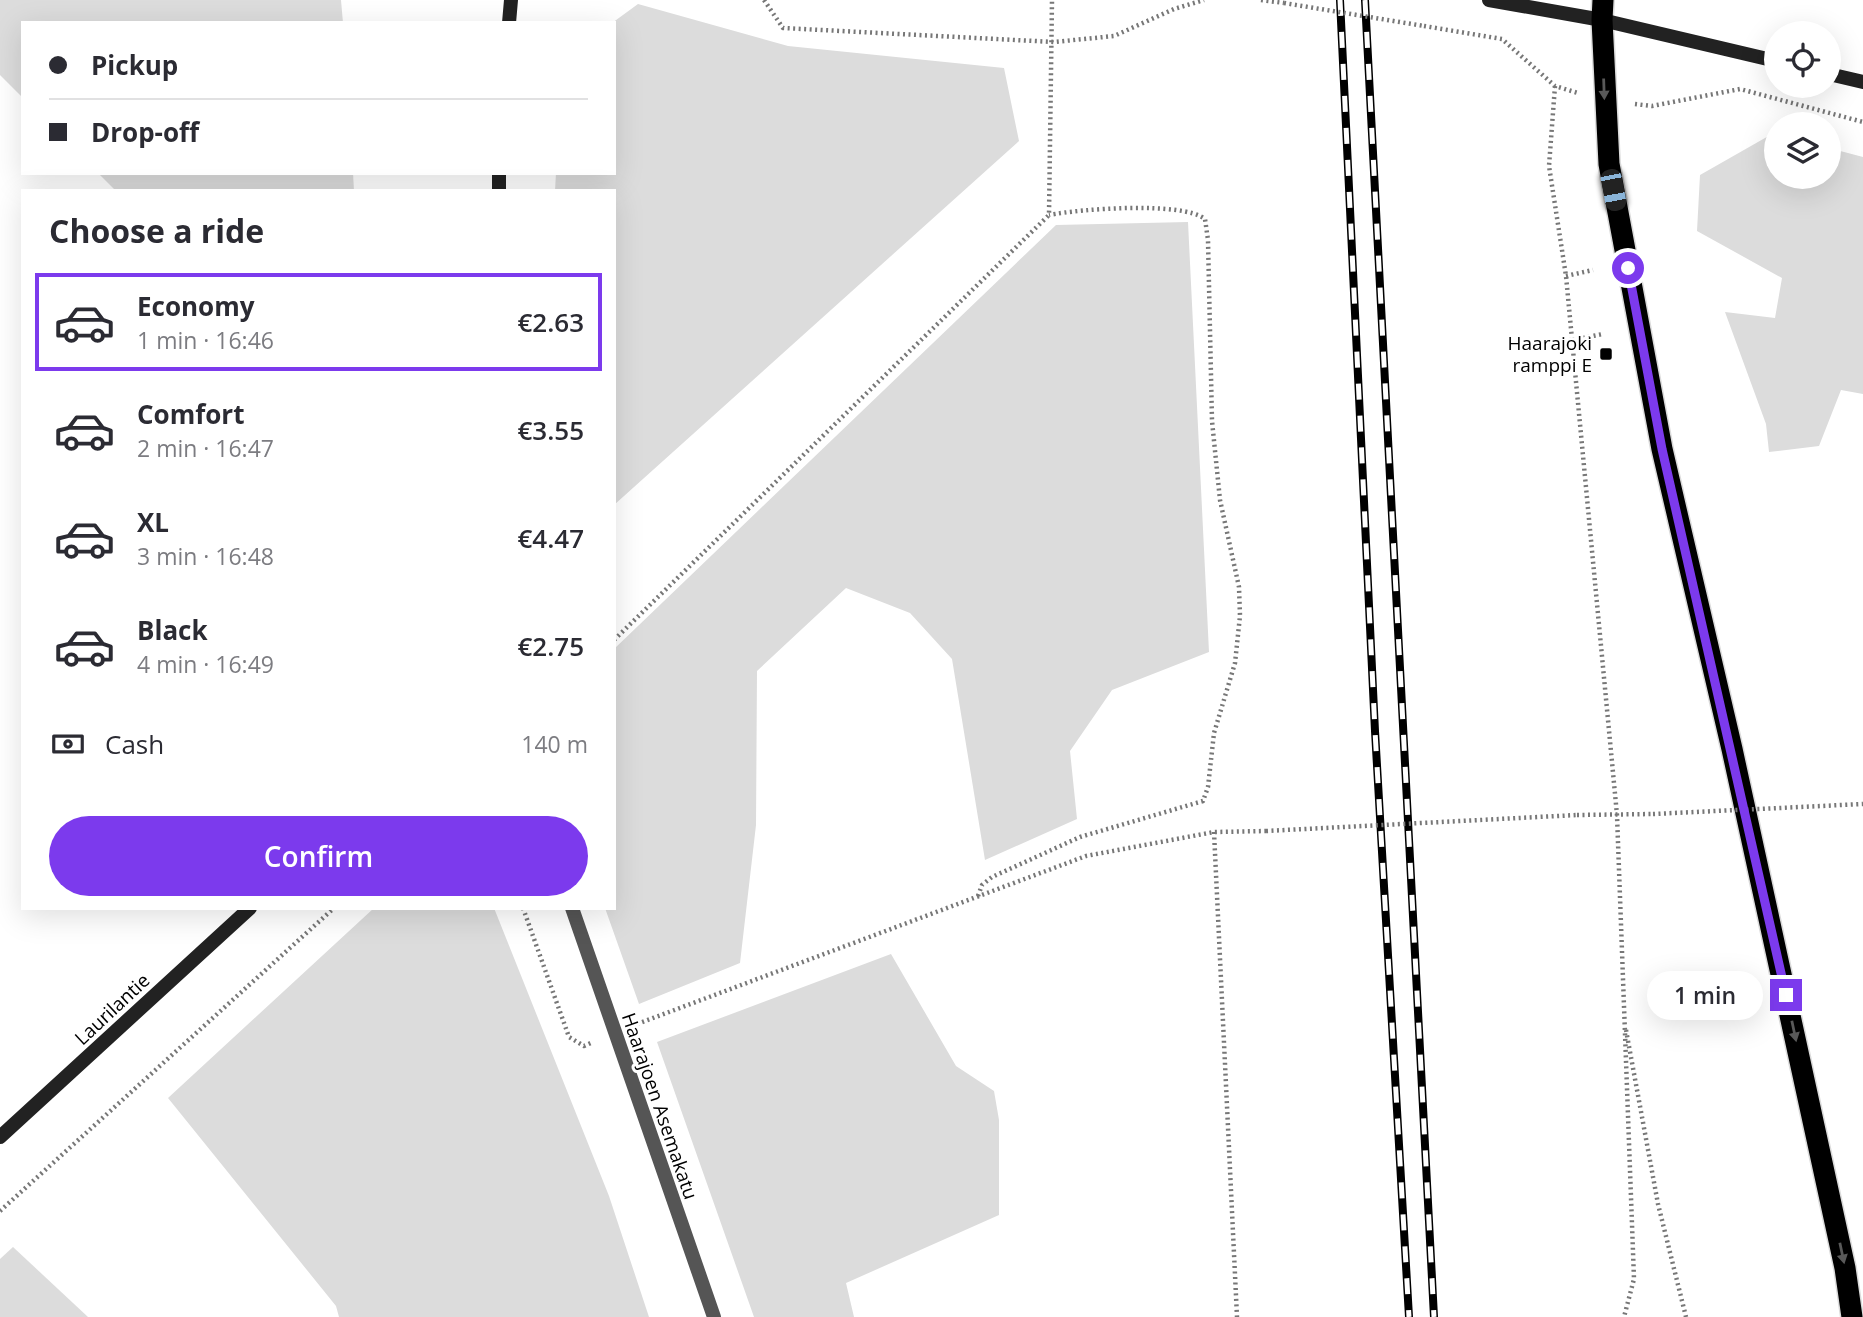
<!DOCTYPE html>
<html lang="en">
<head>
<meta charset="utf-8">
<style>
  body { margin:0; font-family:"Open Sans",sans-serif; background:#f7f7f7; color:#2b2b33; height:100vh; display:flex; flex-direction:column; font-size:26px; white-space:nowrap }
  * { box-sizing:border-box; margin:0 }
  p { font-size:23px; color:#7c7c81 }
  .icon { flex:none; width:38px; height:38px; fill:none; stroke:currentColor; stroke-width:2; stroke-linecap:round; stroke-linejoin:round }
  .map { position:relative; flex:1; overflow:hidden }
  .side { position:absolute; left:21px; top:189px; width:595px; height:721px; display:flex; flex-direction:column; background:#fff; border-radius:0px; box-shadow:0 7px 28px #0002 }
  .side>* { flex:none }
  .top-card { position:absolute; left:21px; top:21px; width:595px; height:154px; border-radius:0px; box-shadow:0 7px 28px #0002; display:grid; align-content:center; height:154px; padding:0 28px; background:#fff }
  .tools { position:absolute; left:1764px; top:21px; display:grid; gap:14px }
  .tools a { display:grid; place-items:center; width:77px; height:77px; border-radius:50%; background:#fff; box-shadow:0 7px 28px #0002; font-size:35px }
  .end { position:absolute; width:32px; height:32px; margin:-16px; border:9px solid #7c3aed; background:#fff; box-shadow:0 0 0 4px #fff }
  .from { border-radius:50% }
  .bubble { position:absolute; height:49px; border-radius:24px; background:#fff; box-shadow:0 7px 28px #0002; font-size:23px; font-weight:600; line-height:49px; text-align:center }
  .car { position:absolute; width:21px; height:42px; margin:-21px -10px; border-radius:9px; box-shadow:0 0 5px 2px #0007; background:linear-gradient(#222 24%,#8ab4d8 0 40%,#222 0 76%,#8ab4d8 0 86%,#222 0) }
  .top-card b { display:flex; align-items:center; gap:24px; height:66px; font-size:26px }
  .top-card b+b { border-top:2px solid #e1e1e2 }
  .top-card i { width:18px; height:18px; background:#2b2b33 }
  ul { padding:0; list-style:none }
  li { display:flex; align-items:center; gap:21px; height:98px; margin:0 14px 10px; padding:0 14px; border:4px solid transparent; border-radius:0px }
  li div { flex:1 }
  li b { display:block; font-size:26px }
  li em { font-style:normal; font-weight:600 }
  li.current { border-color:#7c3aed }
  li>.icon { width:63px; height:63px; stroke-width:1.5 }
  h2 { padding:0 28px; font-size:32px; line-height:84px }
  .pay { display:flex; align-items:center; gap:18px; height:77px; padding:0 28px; font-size:26px }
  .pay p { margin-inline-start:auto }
  .primary-button { display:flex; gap:14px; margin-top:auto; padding:14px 28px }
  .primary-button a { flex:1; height:80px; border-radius:42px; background:#7c3aed; color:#fff; font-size:28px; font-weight:600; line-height:80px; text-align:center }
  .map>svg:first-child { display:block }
</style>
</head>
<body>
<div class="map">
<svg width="1863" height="1317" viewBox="0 0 1863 1317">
  <rect width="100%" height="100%" fill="#fff"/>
  <g fill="#dcdcdc">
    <path d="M0 0H341L343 23H23V98L0 75Z"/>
    <path d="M638 4 788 46 1004 68 1019 141 614 505V191H555L556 173H614L612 23Z"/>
    <path d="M1772 134 1776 135V177H1829V148L1863 157V394L1841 390 1819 446 1769 452 1766 424 1725 312 1775 318 1782 278 1697 231 1700 175Z"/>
    <path d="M98 173H353L354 191H116Z"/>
    <path d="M1188 222 1209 652 1112 690 1070 751 1077 819 985 860 952 659 910 613 846 588 757 671 756 825 740 963 639 1004 605 908H614V649L1056 225Z"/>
    <path d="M374 908H494L609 1196 649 1317H339L336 1306 168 1098Z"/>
    <path d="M891 954 956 1066 994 1091 999 1120V1215L846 1283 854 1317H754L657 1042Z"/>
    <path d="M13 1247 88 1317H0V1259Z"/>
  </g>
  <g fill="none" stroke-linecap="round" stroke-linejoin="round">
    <defs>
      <path id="highway" d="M1603 0 1602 20 1609 164 1662 449 1732 749 1845 1268 1852 1317"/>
    </defs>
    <use href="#highway" stroke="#dbdbdb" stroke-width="24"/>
    <g stroke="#777" stroke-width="4.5" stroke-dasharray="2 3.5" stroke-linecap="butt">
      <path d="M764 0 783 28 1054 42 1114 36 1174 9 1204 0"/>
      <path d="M1261 0 1284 3"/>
      <path d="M1424 26 1502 39 1555 86 1578 93"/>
      <path d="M1555 86 1549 166 1566 276 1617 815 1634 1279 1624 1317"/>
      <path d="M1635 104 1652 106 1740 89 1863 122"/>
      <path d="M1566 276 1593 270"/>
      <path d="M1572 340 1603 334"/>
      <path d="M614 640 1049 215 1052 0"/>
      <path d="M1577 815 1653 814"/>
      <path d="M1214 832 1237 1317"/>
      <path d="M978 896 982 885 992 877 1080 837 1203 801 1208 787 1214 733 1235 663 1240 616 1239 587 1220 500 1212 421 1208 240 1205 219C1182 201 1080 209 1049 215"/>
      <path d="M523 908 569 1037 584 1046 593 1042"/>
      <path d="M637 1024 1086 856 1214 832 1266 831"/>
      <path d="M1626 1030 1658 1204 1686 1317"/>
      <path d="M0 1211 334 908"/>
    </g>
    <path stroke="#555" stroke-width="14" d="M572 908 714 1317"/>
    <g stroke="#222" stroke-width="14">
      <path d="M1489 0 1602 20 1776 61"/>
      <path d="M509 23 511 0"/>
      <path d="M1829 74 1863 82"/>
      <path d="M499 191V173"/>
      <path d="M0 1137 250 908"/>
    </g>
    <use href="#highway" stroke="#000" stroke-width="21"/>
    <defs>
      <g id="rail">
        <path d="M1340 0 1375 731 1409 1317"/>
        <path d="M1365 0 1434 1317"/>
      </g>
    </defs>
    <use href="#rail" stroke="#000" stroke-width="8"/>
    <use href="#rail" stroke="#fff" stroke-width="5" stroke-dasharray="16" stroke-linecap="butt"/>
    <g stroke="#777" stroke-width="4.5" stroke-dasharray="2 3.5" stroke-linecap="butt">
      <path d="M1284 3 1424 26"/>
      <path d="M1653 814 1863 804"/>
      <path d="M1266 831 1577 815"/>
    </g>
  </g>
  <defs><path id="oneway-solid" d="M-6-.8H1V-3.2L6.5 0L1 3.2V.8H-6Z" transform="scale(1.75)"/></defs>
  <g fill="#595959">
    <use href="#oneway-solid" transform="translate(1604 89) rotate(88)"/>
    <use href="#oneway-solid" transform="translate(1794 1031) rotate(78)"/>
    <use href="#oneway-solid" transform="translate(1842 1253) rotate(78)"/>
  </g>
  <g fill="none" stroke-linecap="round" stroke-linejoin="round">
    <path stroke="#7c3aed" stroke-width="9" d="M1628 268 1662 449 1786 995"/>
  </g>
  <rect fill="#000" stroke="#fff" stroke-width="2.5" x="1599" y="347" width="14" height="14" rx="3.5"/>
  <g text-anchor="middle" stroke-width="6" stroke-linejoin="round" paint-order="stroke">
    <g font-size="19" fill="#000" stroke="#fff" text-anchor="end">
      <text x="1592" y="350">Haarajoki<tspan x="1592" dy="22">ramppi E</tspan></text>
    </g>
    <g font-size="19" fill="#000" stroke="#fff">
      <text transform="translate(112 1009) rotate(-43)" y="7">Laurilantie</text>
      <text transform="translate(660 1106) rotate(71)" y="7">Haarajoen Asemakatu</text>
    </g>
  </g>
</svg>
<div class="tools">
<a><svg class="icon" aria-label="locate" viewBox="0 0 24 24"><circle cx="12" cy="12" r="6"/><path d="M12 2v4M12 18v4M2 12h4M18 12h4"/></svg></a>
<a><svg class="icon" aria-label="layers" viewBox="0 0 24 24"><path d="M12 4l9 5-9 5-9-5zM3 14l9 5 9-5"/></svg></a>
</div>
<i class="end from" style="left:1628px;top:268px"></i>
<i class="end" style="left:1786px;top:995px"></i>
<div class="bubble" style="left:1647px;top:971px;width:116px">1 min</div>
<i class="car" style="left:1613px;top:190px;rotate:169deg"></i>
<div class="top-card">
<b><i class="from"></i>Pickup</b>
<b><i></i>Drop-off</b>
</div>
<section class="side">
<h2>Choose a ride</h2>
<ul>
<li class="current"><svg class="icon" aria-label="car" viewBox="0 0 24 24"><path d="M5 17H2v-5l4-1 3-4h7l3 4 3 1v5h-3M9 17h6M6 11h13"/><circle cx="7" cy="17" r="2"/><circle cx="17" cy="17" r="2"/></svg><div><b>Economy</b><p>1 min · 16:46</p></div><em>€2.63</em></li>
<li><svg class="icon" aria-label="car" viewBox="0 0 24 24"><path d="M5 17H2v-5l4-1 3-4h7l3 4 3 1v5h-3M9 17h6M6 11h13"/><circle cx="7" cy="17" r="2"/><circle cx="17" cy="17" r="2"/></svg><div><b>Comfort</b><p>2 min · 16:47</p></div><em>€3.55</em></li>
<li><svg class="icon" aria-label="car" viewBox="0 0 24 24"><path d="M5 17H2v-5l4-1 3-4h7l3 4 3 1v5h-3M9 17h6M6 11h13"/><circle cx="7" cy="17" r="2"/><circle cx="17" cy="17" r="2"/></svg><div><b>XL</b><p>3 min · 16:48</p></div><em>€4.47</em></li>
<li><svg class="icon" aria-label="car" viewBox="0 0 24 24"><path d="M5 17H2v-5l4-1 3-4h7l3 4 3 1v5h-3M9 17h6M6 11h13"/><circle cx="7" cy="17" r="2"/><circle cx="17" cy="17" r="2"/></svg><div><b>Black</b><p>4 min · 16:49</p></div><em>€2.75</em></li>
</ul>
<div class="pay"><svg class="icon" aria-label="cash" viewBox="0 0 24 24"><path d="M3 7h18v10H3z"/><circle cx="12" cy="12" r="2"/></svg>Cash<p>140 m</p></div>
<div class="primary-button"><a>Confirm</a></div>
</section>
</div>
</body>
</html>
